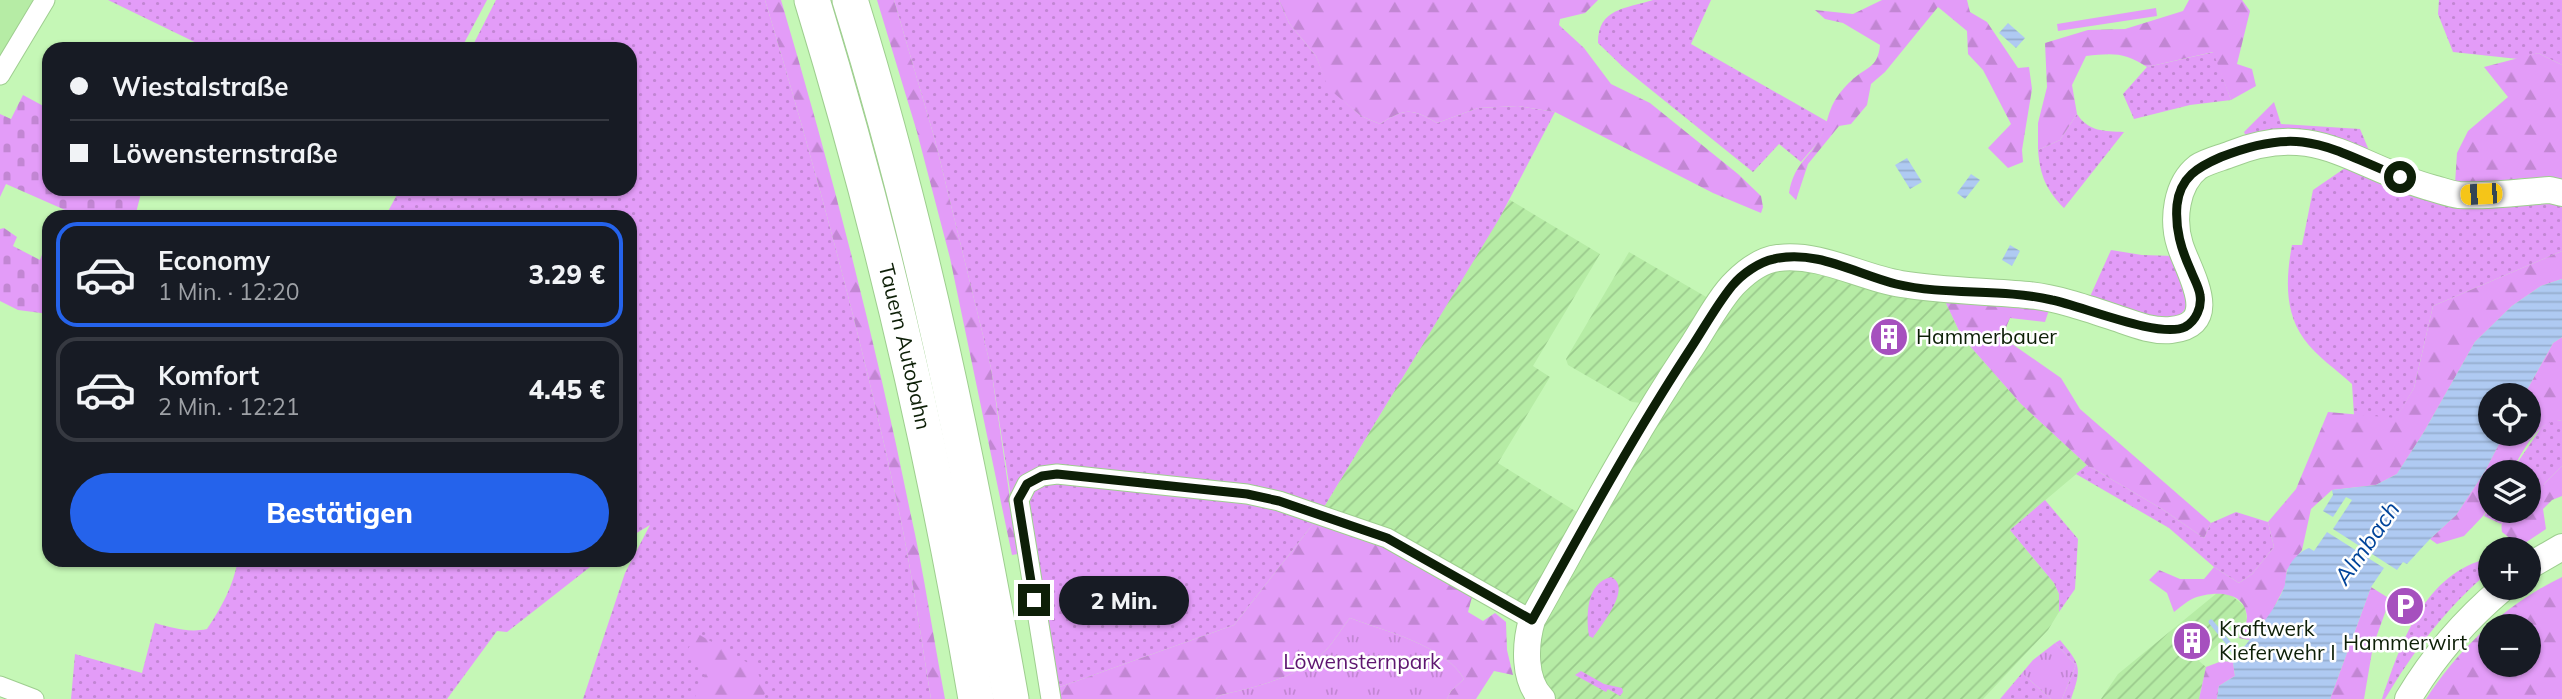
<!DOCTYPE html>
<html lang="de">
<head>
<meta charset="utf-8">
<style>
  body { margin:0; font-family:Mulish,sans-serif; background:#20242c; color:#f1f3f6; height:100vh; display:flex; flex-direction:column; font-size:26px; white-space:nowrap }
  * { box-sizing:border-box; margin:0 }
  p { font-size:23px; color:#9ea1a6 }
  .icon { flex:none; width:38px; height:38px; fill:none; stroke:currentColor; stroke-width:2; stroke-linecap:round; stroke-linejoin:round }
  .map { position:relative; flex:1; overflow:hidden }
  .side { position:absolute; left:42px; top:210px; width:595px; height:357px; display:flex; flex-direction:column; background:#171b24; border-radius:21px; box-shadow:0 2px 5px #0004 }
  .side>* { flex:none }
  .hud { position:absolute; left:42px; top:42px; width:595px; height:154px; border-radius:21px; box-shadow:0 2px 5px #0004; display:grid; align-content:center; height:154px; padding:0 28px; background:#171b24 }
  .controls { position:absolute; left:2478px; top:383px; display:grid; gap:14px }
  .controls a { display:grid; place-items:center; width:63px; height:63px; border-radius:50%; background:#171b24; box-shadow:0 2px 5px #0004; font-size:35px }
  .end { position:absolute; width:32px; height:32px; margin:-16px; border:9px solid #0d1f07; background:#fff; box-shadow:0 0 0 4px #fff }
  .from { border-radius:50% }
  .bubble { position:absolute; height:49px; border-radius:24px; background:#171b24; box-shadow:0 2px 5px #0004; font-size:23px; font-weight:800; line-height:49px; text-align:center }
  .car { position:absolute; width:21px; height:42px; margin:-21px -10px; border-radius:9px; box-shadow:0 0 5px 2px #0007; background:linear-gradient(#f5c518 24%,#345 0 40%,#f5c518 0 76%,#345 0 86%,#f5c518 0) }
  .hud b { display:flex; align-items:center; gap:24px; height:66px; font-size:26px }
  .hud b+b { border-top:2px solid #363941 }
  .hud i { width:18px; height:18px; background:#f1f3f6 }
  ul { padding:12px 0 0; list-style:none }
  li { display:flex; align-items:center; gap:21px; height:105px; margin:0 14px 10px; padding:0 14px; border:4px solid #363941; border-radius:21px }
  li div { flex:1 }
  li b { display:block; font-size:26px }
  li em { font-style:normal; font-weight:800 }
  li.current { border-color:#2563eb }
  li>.icon { width:63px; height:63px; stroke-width:1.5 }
  .primary-button { display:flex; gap:14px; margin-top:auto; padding:14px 28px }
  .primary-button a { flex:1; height:80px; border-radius:42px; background:#2563eb; color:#fff; font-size:28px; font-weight:800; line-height:80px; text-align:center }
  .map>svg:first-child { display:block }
</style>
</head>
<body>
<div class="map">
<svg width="2562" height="699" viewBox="0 0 2562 699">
  <defs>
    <pattern id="industrial-furrows" width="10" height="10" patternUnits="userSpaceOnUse" patternTransform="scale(1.75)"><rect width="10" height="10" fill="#b6eca5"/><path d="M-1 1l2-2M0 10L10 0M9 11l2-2" fill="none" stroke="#9bca8d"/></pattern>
    <pattern id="grass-dots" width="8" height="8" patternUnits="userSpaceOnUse" patternTransform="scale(1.75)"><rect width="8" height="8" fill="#e39cf8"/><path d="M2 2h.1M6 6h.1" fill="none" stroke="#c286d3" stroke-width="1.8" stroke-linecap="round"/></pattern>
    <pattern id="forest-firs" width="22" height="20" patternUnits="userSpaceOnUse" patternTransform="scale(1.75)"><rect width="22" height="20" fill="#e39cf8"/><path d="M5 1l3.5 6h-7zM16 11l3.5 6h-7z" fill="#c286d3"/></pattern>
    <pattern id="cemetery-stones" width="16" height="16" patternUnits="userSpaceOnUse" patternTransform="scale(1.75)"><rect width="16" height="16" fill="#e39cf8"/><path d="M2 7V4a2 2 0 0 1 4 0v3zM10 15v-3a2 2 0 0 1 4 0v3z" fill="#c286d3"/></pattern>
    <pattern id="park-tufts" width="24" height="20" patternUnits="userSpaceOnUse" patternTransform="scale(1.75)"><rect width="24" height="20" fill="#e39cf8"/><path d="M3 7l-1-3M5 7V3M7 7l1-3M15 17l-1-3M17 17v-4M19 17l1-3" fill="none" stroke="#c286d3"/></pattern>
    <pattern id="water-rules" width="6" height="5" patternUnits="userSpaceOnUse" patternTransform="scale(1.75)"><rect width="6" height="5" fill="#afcaf2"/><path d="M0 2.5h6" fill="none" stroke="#95adce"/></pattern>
  </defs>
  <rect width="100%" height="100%" fill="#c5f7b6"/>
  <path fill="#b6eca5" d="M0 0H33L0 56Z"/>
  <g fill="url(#industrial-furrows)">
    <path d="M1510 200 1600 254 1533 366 1550 377 1498 463 1580 514 1523 611 1321 512Z"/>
    <path d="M1629 252 1708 298 1642 403 1632 402 1568 365 1566 359Z"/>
    <path d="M1779 270H1806L1943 297 1962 337 2021 404 2087 465 2010 530 2054 583 2059 594V612L2048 630 1983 699H1553L1539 677 1541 623 1725 306 1759 277Z"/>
    <path d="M2217 593 2230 594 2245 607 2247 620 2199 661 2206 667 2199 699H2101L2118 674Z"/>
  </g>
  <g fill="url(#grass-dots)">
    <path d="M108 0H487L461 49H209Z"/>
    <path d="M496 0H765C816 169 862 339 899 511 912 573 921 637 931 699H583L625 573 650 525 630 537V217H385L400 189H630V49H471Z"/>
    <path d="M894 0H1279L1289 23 1316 56 1329 88 1361 116 1380 124C1406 108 1410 108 1437 123L1478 108 1518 106 1555 112 1499 219 1321 512 1080 472 1011 497 991 368 935 140Z"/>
    <path d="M1653 0H1711L1691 44 1828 122 1819 141 1801 162 1779 144 1753 172 1624 68 1598 43C1598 8 1625 9 1653 0Z"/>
    <path d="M2439 0H2562V65L2538 53 2518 59 2453 52 2438 14Z"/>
    <path d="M2214 52 2231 100 2190 105 2134 119 2123 94 2147 67Z"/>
    <path d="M2274 102 2281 124 2360 129 2373 160 2247 138 2244 132Z"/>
    <path d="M2077 114C2089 132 2104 131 2124 132L2064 208C2046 190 2040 175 2038 150L2060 140Z"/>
    <path d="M2348 166 2562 203V251L2433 306 2414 388 2396 419 2354 415 2352 384C2337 370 2316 356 2304 339 2284 311 2286 277 2292 245H2302L2313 190Z"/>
    <path d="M2111 250 2142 255 2174 256 2188 305C2185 309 2181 315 2177 317 2160 325 2107 305 2088 301Z"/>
    <path d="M2550 421H2562V466L2545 483 2538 498 2529 508V472H2511L2541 428Z"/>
    <path d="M2087 465 2162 509 2204 538 2211 523 2236 512 2268 522 2274 547 2252 574 2239 583 2214 567 2169 528 2076 474Z"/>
    <path d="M1048 481 1258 502 1317 519 1234 625 1057 688 1030 531 1029 494Z"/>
    <path d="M2045 500 2078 539 2075 589 2059 612V594L2054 583 2010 530Z"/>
    <path d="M2490 505V511H2511L2506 514 2501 524 2484 516Z"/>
    <path d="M2490 558V571C2447 607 2414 650 2385 699H2382C2401 643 2424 573 2490 558Z"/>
    <path d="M238 560H599L507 632 497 631 447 699H71L75 654 142 673 155 623C173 628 189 633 207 629 222 607 233 586 238 560Z"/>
    <path d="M1611 577C1633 587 1602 624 1593 638L1589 636C1586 616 1586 583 1611 577Z"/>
    <path d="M2060 640C2081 665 2082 668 2071 699H2062L2076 665 2055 643Z"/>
    <path d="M1581 671 1604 684 1622 688 1623 692 1620 696 1608 689 1606 692 1575 675Z"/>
    <path d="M2022 673 2051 699H2000Z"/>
  </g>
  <g fill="url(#forest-firs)" fill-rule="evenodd">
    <path d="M765 0H781C831 169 875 338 910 511 924 573 933 636 945 699H931C921 637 912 573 899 511 862 339 816 169 765 0Z"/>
    <path d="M877 0H894L935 140 991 368 1018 554 1012 555 950 258 917 132Z"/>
    <path d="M1279 0H1598L1585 13 1560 19 1559 25 1584 48 1611 84 1650 103 1738 174 1761 196 1763 207 1761 213 1713 193 1555 112 1518 106 1478 108 1437 123C1410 108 1406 108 1380 124L1361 116 1328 88 1316 56 1289 23Z"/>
    <path d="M1882 0H1967L1970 12 1987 22 2018 68 2029 67 2032 89 2022 150 2023 162 2008 168 1988 148 2011 124 1983 70 1968 54 1967 31 1938 7 1885 72 1871 84 1867 105 1851 124 1839 126 1808 164 1796 200 1789 193C1794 164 1807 161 1820 138 1827 126 1828 112 1834 102 1838 95 1845 86 1851 81 1865 67 1878 69 1880 45L1843 23 1825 19 1815 10 1853 14Z"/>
    <path d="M2189 0H2242L2250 11 2237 64 2252 69 2256 86 2231 100 2213 52 2147 67C2125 52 2112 53 2086 56L2072 85 2077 114 2060 140 2038 150V123L2047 87 2045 43 2088 30 2125 29 2183 11Z"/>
    <path d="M2538 53 2562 65V187L2522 178 2491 185 2455 184 2457 153 2468 131 2508 97 2484 67Z"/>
    <path d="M2562 251V279L2541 286 2512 306 2475 342 2424 432 2397 474 2376 485 2332 490 2311 509 2302 550 2287 570 2285 586 2266 623 2249 640 2239 638C2242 632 2247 624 2247 617 2245 589 2211 591 2192 599 2186 602 2179 608 2174 612L2167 593 2149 580 2159 570 2180 579H2204L2214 567 2239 583 2252 574 2274 547 2268 522 2296 489 2328 412 2396 418 2414 388 2433 306Z"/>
    <path d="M1943 297 2050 307 2045 322 2010 318 2002 337 2061 378 2080 409 2211 523 2204 538 2162 509 2087 465 2021 404 1962 337Z"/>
    <path d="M2562 337V421C2537 418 2522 454 2511 472H2490V505L2483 516 2464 536 2437 544 2430 539 2456 515 2485 471 2504 434H2529V396L2524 395 2553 343Z"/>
    <path d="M2562 466V496L2552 500 2543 509 2546 529 2525 543 2512 540 2502 532C2499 512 2512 511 2529 511L2545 483Z"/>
    <path d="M1317 519 1383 542 1472 597 1468 612 1483 621 1495 613 1506 622 1507 650 1513 675 1494 671 1476 699H1447L1451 691 1464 679C1446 646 1385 631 1350 618 1342 628 1335 640 1327 649 1299 678 1258 686 1221 695L1216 699H1059L1057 688 1234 625Z"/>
    <path d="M2562 577V699H2426C2460 647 2506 604 2562 577ZM2490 626H2529V665H2490Z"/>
    <path d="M2371 587 2390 599 2373 646 2364 699H2330Z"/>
    <path d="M698 634 755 667 766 691 762 699H694L708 669 685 653Z"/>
    <path d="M2222 661 2233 662 2235 676 2219 686 2217 699H2199L2206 667Z"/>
  </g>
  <g fill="url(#cemetery-stones)">
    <path d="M23 95 49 109V189H142L135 217H71L72 213 6 184 0 197V114L11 119Z"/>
    <path d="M4 228 17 237 13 246 40 260 44 249 49 251V314L18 310 0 301V229Z"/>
  </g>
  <g fill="url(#park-tufts)">
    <path d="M1350 618C1385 631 1446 646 1464 679L1451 691 1447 699H1216L1221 695C1258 686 1299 678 1327 649 1335 640 1342 628 1350 618Z"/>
    <path d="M2055 643 2076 665 2062 699H2051L2022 673 2033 660Z"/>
  </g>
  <path fill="#e39cf8" d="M2156 8 2157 16 2058 31 2057 24Z"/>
  <g fill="url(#water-rules)">
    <path d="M2008 23 2025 38 2016 48 1999 33Z"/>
    <path d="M1907 158 1922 182 1910 189 1895 165Z"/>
    <path d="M1971 174 1980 180 1965 199 1957 193Z"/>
    <path d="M2010 245 2020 251 2012 266 2002 260Z"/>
    <path d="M2562 279V337L2553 343 2524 395 2490 396V434H2504L2485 471 2456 515 2430 539 2407 564 2403 562 2397 570 2333 529 2352 500 2346 497 2333 517 2323 511 2333 495 2332 490 2376 485 2397 474 2424 432 2475 342 2512 306 2541 286Z"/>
    <path d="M2327 532 2384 568 2371 587 2330 699H2217L2219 686 2235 676 2233 662C2250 637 2272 617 2284 588 2286 583 2285 577 2287 572 2289 562 2300 551 2309 548L2314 551Z"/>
  </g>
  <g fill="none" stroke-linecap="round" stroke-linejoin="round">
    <path stroke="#afcaf2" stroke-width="5" d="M2211 622 2230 645 2239 662"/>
    <defs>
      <g id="street">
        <path d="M0 75 45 0"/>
        <path d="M0 686 34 699"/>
        <path d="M1051 699 1019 500 1027 484 1042 476 1057 474 1247 494 1279 501 1387 538 1532 620"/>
      </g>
      <g id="secondary">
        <path d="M2529 566 2562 547"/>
        <path d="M1542 699C1523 680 1525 644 1532 620 1583 529 1631 438 1688 352 1702 332 1719 298 1736 282 1747 271 1762 260 1778 258 1822 253 1859 277 1901 284 1943 291 1986 291 2028 295 2056 298 2083 307 2110 316 2129 322 2150 332 2171 330 2224 325 2188 271 2180 245 2172 220 2176 184 2198 167 2207 161 2221 158 2231 154 2316 119 2354 167 2432 188 2440 190 2450 194 2459 195 2486 197 2522 192 2550 190L2562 193"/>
        <path d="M2408 699C2433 657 2465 620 2503 588"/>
      </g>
      <g id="highway">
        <path id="s1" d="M812 0C882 229 936 463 976 699"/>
        <path d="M850 0C921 228 969 464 1011 699"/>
      </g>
    </defs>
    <use href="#street" stroke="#9ece8f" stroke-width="21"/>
    <use href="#secondary" stroke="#9ece8f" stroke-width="28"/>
    <use href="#highway" stroke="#9ece8f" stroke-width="37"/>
    <use href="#street" stroke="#fff" stroke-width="19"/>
    <use href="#secondary" stroke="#fff" stroke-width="26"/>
    <use href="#highway" stroke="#fff" stroke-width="35"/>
  </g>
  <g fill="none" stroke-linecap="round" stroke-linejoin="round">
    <path stroke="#0d1f07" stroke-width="9" d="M1034 600 1018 500 1027 484 1042 476 1057 474 1247 494 1279 501 1387 538 1532 620C1582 530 1631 440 1687 354 1702 332 1715 307 1732 286 1742 274 1759 262 1774 259 1816 249 1856 274 1896 284 1947 296 2000 288 2052 300 2082 306 2160 339 2185 327 2196 321 2202 307 2200 295 2199 287 2194 279 2191 271 2181 249 2175 229 2177 205 2180 177 2198 167 2221 157 2301 125 2327 147 2400 177"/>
  </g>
  <defs>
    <symbol id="building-disc" viewBox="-11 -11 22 22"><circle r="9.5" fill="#a650be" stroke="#fff"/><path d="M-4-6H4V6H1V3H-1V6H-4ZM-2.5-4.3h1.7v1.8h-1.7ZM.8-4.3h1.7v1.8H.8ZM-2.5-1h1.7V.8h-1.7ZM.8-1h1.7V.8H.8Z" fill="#fff"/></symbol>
    <symbol id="parking-disc" viewBox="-11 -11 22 22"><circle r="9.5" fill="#a650be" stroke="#fff"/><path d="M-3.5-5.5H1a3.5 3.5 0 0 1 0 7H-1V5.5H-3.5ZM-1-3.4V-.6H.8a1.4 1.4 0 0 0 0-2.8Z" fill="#fff"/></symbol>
  </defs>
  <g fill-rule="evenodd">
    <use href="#building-disc" x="1867" y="315" width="44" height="44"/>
    <use href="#parking-disc" x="2383" y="584" width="44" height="44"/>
    <use href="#building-disc" x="2170" y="619" width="44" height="44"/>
  </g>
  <g text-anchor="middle" stroke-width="5" stroke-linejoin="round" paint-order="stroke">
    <g font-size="21" fill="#0d1f07" stroke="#fff" text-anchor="start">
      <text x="1916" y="344">Hammerbauer</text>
      <text x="2219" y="636">Kraftwerk<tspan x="2219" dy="24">Kieferwehr I</tspan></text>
      <text x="2405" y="650" text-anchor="middle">Hammerwirt</text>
    </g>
    <g font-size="21" fill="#0d1f07" stroke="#fff">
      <text dy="7" stroke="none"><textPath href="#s1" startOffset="359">Tauern Autobahn</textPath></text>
    </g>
    <g font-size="21" fill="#5e1670" stroke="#fff">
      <text x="1362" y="669">Löwensternpark</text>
    </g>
    <g font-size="23" font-style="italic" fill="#01449a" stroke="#fff">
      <text transform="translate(2367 543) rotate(-55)" y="8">Almbach</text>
    </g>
  </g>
</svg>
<div class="controls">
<a><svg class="icon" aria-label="locate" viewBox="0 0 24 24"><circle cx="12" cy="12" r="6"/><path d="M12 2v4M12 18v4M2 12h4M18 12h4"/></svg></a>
<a><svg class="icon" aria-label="layers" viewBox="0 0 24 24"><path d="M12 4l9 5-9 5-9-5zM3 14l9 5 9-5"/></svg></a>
<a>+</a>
<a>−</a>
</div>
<i class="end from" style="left:2400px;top:177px"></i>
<i class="end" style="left:1034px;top:600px"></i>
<div class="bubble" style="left:1059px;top:576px;width:130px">2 Min.</div>
<i class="car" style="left:2481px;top:194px;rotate:267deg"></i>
<div class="hud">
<b><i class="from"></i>Wiestalstraße</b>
<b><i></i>Löwensternstraße</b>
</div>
<section class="side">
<ul>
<li class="current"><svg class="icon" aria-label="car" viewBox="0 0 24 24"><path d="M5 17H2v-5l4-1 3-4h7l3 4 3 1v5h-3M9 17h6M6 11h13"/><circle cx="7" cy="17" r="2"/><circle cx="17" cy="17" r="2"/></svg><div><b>Economy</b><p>1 Min. · 12:20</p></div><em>3.29 €</em></li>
<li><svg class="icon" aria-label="car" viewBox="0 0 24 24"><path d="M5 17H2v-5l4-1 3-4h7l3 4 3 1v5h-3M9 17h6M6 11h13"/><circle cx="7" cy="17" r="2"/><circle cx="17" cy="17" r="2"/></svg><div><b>Komfort</b><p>2 Min. · 12:21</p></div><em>4.45 €</em></li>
</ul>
<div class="primary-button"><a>Bestätigen</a></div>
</section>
</div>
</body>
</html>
